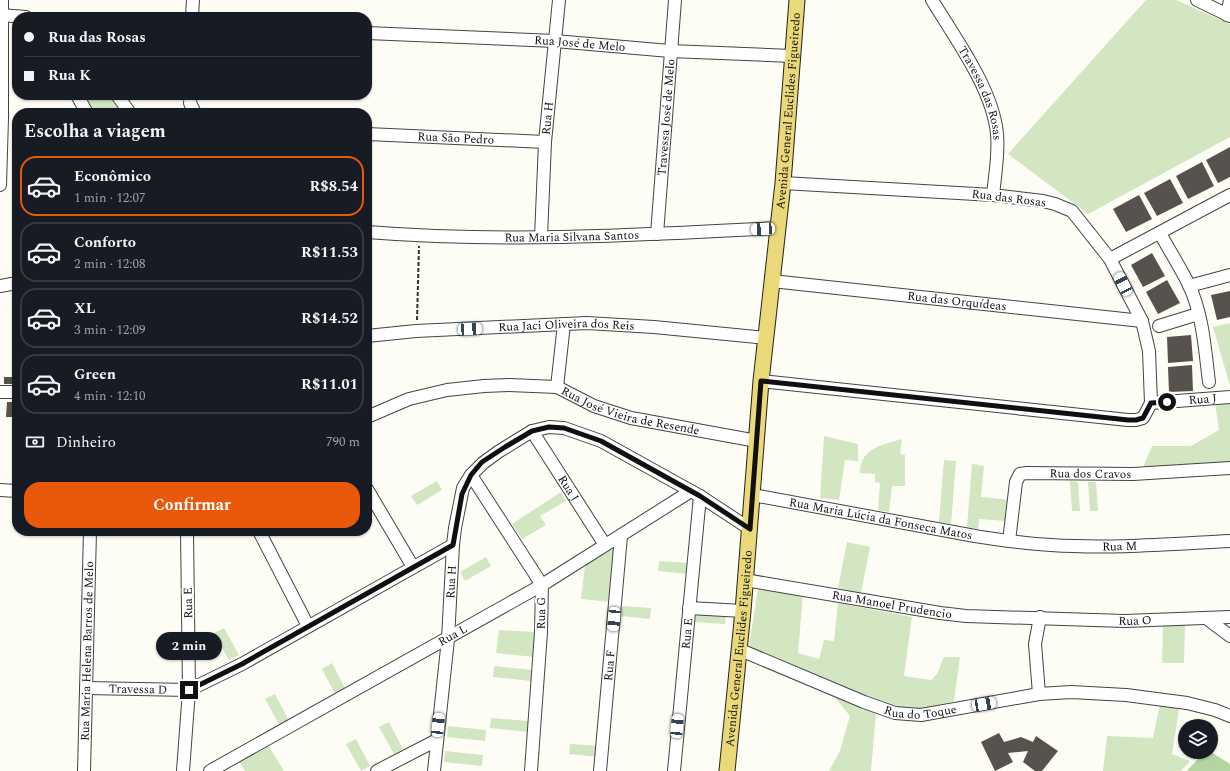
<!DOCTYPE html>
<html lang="pt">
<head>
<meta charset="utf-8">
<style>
  body { margin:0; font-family:Spectral,serif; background:#20242c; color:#f1f3f6; height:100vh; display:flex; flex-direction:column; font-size:15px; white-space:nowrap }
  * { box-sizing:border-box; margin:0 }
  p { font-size:13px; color:#9ea1a6 }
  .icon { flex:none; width:22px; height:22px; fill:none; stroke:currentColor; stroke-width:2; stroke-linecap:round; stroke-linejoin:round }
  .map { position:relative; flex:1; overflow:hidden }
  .sheet { position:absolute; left:12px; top:108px; width:360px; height:428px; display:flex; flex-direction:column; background:#171b24; border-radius:16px; box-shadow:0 1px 3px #0004 }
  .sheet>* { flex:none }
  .top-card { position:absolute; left:12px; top:12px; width:360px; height:88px; border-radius:16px; box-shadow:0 1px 3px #0004; display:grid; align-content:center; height:88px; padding:0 12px; background:#171b24 }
  .fabs { position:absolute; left:1178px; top:719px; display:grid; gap:8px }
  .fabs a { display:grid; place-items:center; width:40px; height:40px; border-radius:50%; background:#171b24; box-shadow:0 1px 3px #0004; font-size:20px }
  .end { position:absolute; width:18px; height:18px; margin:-9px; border:5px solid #101010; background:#fff; box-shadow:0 0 0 2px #fff }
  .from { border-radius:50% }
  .bubble { position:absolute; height:28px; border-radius:14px; background:#171b24; box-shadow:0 1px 3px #0004; font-size:13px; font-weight:700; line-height:28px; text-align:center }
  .car { position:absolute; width:12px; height:24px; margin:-12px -6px; border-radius:5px; box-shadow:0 0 3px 1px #0007; background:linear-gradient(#fff 24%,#345 0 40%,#fff 0 76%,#345 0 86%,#fff 0) }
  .top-card b { display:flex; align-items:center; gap:14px; height:38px; font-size:15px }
  .top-card b+b { border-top:1px solid #363941 }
  .top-card i { width:10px; height:10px; background:#f1f3f6 }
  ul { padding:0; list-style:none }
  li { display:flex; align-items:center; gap:12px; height:60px; margin:0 8px 6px; padding:0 4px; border:2px solid #363941; border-radius:16px }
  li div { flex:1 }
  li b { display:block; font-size:15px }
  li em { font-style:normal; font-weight:700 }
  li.on { border-color:#ea580c }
  li>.icon { width:36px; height:36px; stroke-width:1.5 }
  h2 { padding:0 12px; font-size:18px; line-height:48px }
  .pay { display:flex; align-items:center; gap:10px; height:44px; padding:0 12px; font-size:15px }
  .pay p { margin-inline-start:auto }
  .cta { display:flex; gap:8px; margin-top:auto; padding:8px 12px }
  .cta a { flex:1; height:46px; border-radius:16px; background:#ea580c; color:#fff; font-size:16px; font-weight:700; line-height:46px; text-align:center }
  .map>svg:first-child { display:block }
</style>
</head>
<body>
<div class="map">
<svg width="1230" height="771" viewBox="0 0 1230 771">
  <rect width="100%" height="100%" fill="#fefdf5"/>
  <g fill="#d1e6c1">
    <path d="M1146 0H1176L1230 24V137L1088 214 1008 154Z"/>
    <path d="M85 95H109L122 113H96Z"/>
    <path d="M1230 323V386L1213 327Z"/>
    <path d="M1215 403H1230V463L1143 467 1152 446H1191L1219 430Z"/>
    <path d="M824 436 858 444V461L845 460 839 500 820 498Z"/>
    <path d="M902 439 900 454 905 455V486H892L889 512 878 510 880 483 875 482V474L860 473C860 448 882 445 902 439Z"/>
    <path d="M944 460 956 461 951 524 939 522Z"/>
    <path d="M972 464 984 466 981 497 1010 500 1006 521 979 519 978 529 967 527Z"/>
    <path d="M437 481 442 490 417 505 411 496Z"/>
    <path d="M1070 481 1078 482 1080 511H1072Z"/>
    <path d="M1088 482H1096L1098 511H1090Z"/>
    <path d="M561 492 566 501 540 516 546 525 522 539 512 524Z"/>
    <path d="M847 542 870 547 861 593 838 588Z"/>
    <path d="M617 547 611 602 581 599 585 565Z"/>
    <path d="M486 557 491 566 465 581 460 572Z"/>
    <path d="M659 561 689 563 688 574 658 571Z"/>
    <path d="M758 589 803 594 798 653 819 659 824 640 834 641 838 603 912 617 904 676 931 680 937 674 944 657H960L954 701 921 709H897L749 646Z"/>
    <path d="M622 606 651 608 650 619 621 616Z"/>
    <path d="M696 611 726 614 725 624 695 622Z"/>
    <path d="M1185 625 1184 663H1162L1163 626Z"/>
    <path d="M224 628 239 655 229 660 214 633Z"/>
    <path d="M499 630 535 632 534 657 496 653Z"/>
    <path d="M332 663 346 690 336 696 322 669Z"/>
    <path d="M494 666 532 670 531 681 493 677Z"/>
    <path d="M275 694 289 721 280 726 265 699Z"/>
    <path d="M833 695 876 713 871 771H829L840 751 850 716Z"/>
    <path d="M1160 704 1179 709 1172 754 1190 761 1181 771H1103L1107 736 1153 738Z"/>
    <path d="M491 718 529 721 528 732 490 728Z"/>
    <path d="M389 722 403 749 394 754 379 727Z"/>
    <path d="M448 726 486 730 485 741 447 737Z"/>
    <path d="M356 739 370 766 361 771 346 744Z"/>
    <path d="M570 744 600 746 599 757 569 754Z"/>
    <path d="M268 745 284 771H245L239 761Z"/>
    <path d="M445 751 483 755 482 766 444 762Z"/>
  </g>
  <path fill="#b4d5a2" d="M1204 752H1211L1230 764V771H1187Z"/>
  <g fill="#58524e">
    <path d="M1230 147V177L1218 183 1206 160Z"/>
    <path d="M1202 162 1214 186 1188 199 1176 176Z"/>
    <path d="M1170 179 1183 203 1157 216 1144 193Z"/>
    <path d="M1139 195 1152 219 1126 232 1113 209Z"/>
    <path d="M1152 253 1165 276 1143 287 1131 265Z"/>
    <path d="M1167 280 1180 303 1158 314 1146 292Z"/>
    <path d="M1230 291V317L1217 320 1211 295Z"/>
    <path d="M1191 335 1193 361 1168 363 1167 337Z"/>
    <path d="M1192 365 1193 391 1169 392 1168 367Z"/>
    <rect x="4" y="377" width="13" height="7"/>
    <path d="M7 402H17V417H6Z"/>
    <path d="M999 733 1004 742 1021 737 1033 742 1036 736 1058 751 1042 771H1035L1023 762 1028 751 1008 753 1013 762 995 771 981 742Z"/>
  </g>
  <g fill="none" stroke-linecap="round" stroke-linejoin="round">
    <defs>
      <g id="minor">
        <path id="s1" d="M932 0C955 38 993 89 997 134 999 154 995 175 993 195"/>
        <path d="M1197 0 1230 16"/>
        <path d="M0 15 26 17"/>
        <path d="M1227 15 1230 0"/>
        <path d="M192 17 193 0"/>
        <path id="s2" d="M367 33 555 41 670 51 792 56"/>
        <path d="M77 95 87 113"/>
        <path d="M117 95 130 113"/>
        <path d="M191 95 190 103 195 113"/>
        <path id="s3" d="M367 134 545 142"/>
        <path d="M0 185 2 118V0"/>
        <path id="s4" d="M367 232C503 243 641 235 778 228"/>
        <path d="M1160 233C1169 250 1180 267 1189 285 1203 315 1205 350 1209 382"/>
        <path id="s5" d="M657 234 675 0"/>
        <path id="s6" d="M541 237 545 142 559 0"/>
        <path d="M1110 259 1230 195"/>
        <path id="s7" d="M772 281 1142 321"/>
        <path d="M0 286 17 283"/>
        <path d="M1189 286 1230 275"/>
        <path d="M1159 326 1198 314"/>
        <path id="s8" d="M367 336 416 331 587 323 654 327 766 338"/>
        <path d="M761 381 1128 420H1136L1143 418 1151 403 1149 351 1142 321 1110 259 1072 211 1055 204 1043 201 993 195 783 183"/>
        <path d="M557 387 564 324"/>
        <path d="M0 392H17"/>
        <path id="s9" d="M1151 403 1230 397"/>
        <path id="s10" d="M367 417 409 399 447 390 484 386 509 385 557 387 594 406 631 418 757 441"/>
        <path id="s11" d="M532 431 605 545"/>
        <path d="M471 475 542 585 541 632 531 771"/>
        <path d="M367 489 413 567"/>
        <path d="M0 490 17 491"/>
        <path id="s12" d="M753 495 975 536C1001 540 1026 544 1051 545 1111 549 1170 544 1230 541"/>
        <path d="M259 531 308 626"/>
        <path id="s13" d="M1009 541 1016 482 1020 474 1027 473 1133 474 1230 468"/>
        <path id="s14" d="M745 580 940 613 966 616 1125 621 1230 617"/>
        <path d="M689 608 743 611"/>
        <path d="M1206 618 1230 636"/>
        <path id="s15" d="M738 649 864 702 895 713 921 715 1039 694 1071 692 1126 695 1187 703 1215 710 1230 716"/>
        <path id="s16" d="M86 688 189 690 242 664 453 545"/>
        <path d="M1039 694 1035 644 1040 617"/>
        <path id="s17" d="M84 771 90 531"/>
        <path d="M183 771 189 690 187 531"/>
        <path id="s18" d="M210 771 542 585 691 491"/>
        <path d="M377 771 437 740"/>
        <path id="s19" d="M434 771 448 639 453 545 455 528 463 488 471 475 483 463 498 452 532 431 549 427 564 428 601 441 700 496 750 529"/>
        <path id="s20" d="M600 771 621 536"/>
        <path id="s21" d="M674 771 700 496"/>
      </g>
      <g id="major">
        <path id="s22" d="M727 771 743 611 761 381 783 183 797 0"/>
      </g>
    </defs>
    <use href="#minor" stroke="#434343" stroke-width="14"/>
    <use href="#major" stroke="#212121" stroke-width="17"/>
    <path stroke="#323232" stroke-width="2" stroke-dasharray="4 2" stroke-linecap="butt" d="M417 320 419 246"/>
    <use href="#minor" stroke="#fff" stroke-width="12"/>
    <use href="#major" stroke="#ead879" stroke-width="15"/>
  </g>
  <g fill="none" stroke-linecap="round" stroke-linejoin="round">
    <path stroke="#101010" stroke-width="5" d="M189 690 242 664 453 545 462 494 471 475 482 462 505 447 532 431 549 427 564 428 601 441 700 496 750 529 761 381 1128 420H1136L1143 418 1151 403 1167 402"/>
  </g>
  <g text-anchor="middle" stroke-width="4" stroke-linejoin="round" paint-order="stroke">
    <g font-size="12" fill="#101010" stroke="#fff">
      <text dy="4" stroke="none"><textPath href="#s2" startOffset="213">Rua José de Melo</textPath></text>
      <text dy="4" stroke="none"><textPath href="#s1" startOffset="106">Travessa das Rosas</textPath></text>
      <text dy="4" stroke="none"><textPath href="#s22" startOffset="663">Avenida General Euclides Figueiredo</textPath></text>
      <text dy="4" stroke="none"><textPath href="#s5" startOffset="117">Travessa José de Melo</textPath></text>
      <text dy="4" stroke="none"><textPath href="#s6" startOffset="119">Rua H</textPath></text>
      <text dy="4" stroke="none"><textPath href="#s3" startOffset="89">Rua São Pedro</textPath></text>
      <text transform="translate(1009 198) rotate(7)" y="4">Rua das Rosas</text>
      <text dy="4" stroke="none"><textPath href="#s4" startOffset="205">Rua Maria Silvana Santos</textPath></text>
      <text dy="4" stroke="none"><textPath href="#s7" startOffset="186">Rua das Orquídeas</textPath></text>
      <text dy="4" stroke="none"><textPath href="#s8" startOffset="200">Rua Jaci Oliveira dos Reis</textPath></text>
      <text dy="4" stroke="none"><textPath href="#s9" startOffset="52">Rua J</textPath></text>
      <text dy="4" stroke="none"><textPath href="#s10" startOffset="273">Rua José Vieira de Resende</textPath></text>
      <text dy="4" stroke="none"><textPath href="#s13" startOffset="139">Rua dos Cravos</textPath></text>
      <text dy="4" stroke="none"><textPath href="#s11" startOffset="68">Rua J</textPath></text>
      <text dy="4" stroke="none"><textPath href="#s12" startOffset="130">Rua Maria Lúcia da Fonseca Matos</textPath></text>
      <text dy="4" stroke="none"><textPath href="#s12" startOffset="371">Rua M</textPath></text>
      <text dy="4" stroke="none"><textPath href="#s19" startOffset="190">Rua H</textPath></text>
      <text transform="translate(188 603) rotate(-91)" y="4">Rua E</text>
      <text dy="4" stroke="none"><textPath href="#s14" startOffset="149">Rua Manoel Prudencio</textPath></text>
      <text transform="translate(541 613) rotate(-89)" y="4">Rua G</text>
      <text dy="4" stroke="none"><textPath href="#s14" startOffset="393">Rua O</textPath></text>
      <text dy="4" stroke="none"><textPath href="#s21" startOffset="138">Rua E</textPath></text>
      <text dy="4" stroke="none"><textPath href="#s18" startOffset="278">Rua L</textPath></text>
      <text dy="4" stroke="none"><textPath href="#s22" startOffset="123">Avenida General Euclides Figueiredo</textPath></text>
      <text dy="4" stroke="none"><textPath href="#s17" startOffset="120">Rua Maria Helena Barros de Melo</textPath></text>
      <text dy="4" stroke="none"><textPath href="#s20" startOffset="106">Rua F</textPath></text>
      <text dy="4" stroke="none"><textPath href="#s16" startOffset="52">Travessa D</textPath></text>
      <text dy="4" stroke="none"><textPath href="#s15" startOffset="195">Rua do Toque</textPath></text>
    </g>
  </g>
</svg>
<div class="fabs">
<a><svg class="icon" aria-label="layers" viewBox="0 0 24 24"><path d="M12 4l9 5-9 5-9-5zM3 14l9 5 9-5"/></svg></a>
</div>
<i class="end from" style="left:1167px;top:402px"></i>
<i class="end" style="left:189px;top:690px"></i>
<div class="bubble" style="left:156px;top:632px;width:66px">2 min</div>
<i class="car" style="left:763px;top:229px;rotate:267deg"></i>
<i class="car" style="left:1123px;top:284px;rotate:333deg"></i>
<i class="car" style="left:470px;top:329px;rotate:87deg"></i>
<i class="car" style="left:614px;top:619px;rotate:185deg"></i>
<i class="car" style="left:984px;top:704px;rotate:80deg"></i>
<i class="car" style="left:438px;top:725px;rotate:6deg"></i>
<i class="car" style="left:677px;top:726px;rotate:5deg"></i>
<div class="top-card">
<b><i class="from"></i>Rua das Rosas</b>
<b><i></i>Rua K</b>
</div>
<section class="sheet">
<h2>Escolha a viagem</h2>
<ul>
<li class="on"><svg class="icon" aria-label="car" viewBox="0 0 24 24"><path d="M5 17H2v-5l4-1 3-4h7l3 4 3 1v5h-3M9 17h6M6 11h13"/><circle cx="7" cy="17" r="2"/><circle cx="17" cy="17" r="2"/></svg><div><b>Econômico</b><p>1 min · 12:07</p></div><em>R$8.54</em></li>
<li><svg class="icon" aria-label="car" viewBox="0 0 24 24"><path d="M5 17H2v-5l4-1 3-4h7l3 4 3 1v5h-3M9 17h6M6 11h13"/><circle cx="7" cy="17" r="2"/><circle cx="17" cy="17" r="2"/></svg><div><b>Conforto</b><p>2 min · 12:08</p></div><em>R$11.53</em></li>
<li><svg class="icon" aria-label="car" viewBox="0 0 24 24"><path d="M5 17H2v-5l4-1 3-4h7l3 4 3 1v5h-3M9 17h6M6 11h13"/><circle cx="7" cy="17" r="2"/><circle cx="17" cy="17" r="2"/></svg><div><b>XL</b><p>3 min · 12:09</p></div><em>R$14.52</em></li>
<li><svg class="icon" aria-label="car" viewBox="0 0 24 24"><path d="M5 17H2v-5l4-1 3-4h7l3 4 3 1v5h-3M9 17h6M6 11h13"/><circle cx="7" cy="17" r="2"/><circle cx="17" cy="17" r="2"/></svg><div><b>Green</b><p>4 min · 12:10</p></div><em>R$11.01</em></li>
</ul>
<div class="pay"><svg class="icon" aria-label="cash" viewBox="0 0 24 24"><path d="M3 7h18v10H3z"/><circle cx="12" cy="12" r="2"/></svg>Dinheiro<p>790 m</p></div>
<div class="cta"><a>Confirmar</a></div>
</section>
</div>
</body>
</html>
